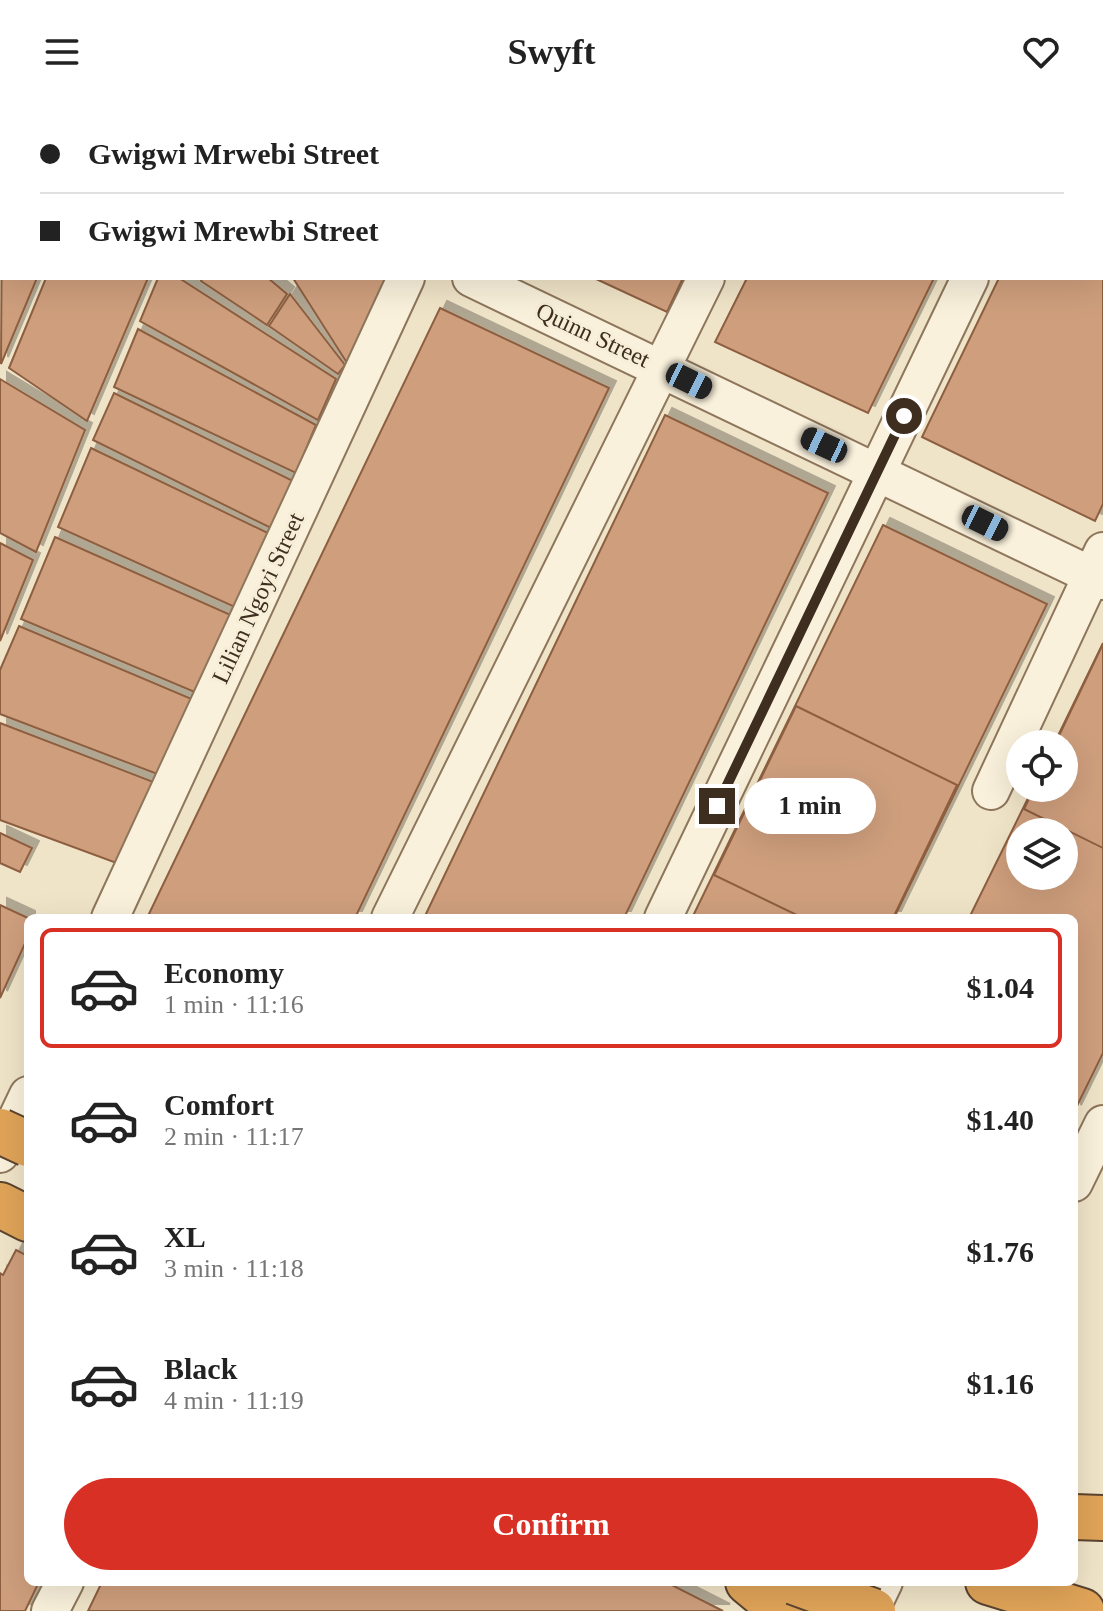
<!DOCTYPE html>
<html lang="en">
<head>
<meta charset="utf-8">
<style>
  body { margin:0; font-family:"Times New Roman",serif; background:#f6f6f6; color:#222; height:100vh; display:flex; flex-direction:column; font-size:30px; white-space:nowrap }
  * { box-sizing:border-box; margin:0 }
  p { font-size:26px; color:#767676 }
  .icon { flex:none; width:44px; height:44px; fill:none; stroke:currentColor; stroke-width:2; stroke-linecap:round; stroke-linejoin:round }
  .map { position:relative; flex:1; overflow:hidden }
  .drawer { position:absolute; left:24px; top:810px; width:1054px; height:672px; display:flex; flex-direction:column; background:#fff; border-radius:12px; box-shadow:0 8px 32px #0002 }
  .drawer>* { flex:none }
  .guide { position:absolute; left:0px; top:0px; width:1104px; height:176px; box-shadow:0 8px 32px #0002; display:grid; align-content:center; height:176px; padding:0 40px; background:#fff }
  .controls { position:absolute; left:1006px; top:626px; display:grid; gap:16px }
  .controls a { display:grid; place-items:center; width:72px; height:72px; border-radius:50%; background:#fff; box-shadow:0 8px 32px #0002; font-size:40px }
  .end { position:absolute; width:36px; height:36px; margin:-18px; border:10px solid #3d2e20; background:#fff; box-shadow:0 0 0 4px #fff }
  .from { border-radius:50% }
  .bubble { position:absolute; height:56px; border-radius:28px; background:#fff; box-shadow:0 8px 32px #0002; font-size:26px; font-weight:700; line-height:56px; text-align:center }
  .car { position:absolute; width:24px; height:48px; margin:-24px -12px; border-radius:10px; box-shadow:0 0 6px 2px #0007; background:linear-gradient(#222 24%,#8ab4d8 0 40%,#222 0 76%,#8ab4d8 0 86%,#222 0) }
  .guide b { display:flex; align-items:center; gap:28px; height:76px; font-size:30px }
  .guide b+b { border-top:2px solid #e0e0e0 }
  .guide i { width:20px; height:20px; background:#222 }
  ul { padding:14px 0 0; list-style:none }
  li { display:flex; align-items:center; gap:24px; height:120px; margin:0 16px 12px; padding:0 24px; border:4px solid transparent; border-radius:12px }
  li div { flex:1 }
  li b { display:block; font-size:30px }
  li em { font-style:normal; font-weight:700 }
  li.current { border-color:#d93025 }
  li>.icon { width:72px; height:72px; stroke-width:1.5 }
  .primary-button { display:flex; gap:16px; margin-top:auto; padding:16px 40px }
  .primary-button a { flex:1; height:92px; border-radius:48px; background:#d93025; color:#fff; font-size:32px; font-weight:700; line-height:92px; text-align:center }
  header { display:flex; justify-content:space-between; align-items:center; height:104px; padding:0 40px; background:#fff; font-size:36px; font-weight:700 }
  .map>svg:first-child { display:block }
</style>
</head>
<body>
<header><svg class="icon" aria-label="menu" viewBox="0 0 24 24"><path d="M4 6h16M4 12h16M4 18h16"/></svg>Swyft<svg class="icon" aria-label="heart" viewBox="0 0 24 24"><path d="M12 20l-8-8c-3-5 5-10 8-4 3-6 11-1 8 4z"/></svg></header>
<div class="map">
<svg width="1103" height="1507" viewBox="0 0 1103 1507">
  <defs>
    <filter id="shadow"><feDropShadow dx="7" dy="-7" stdDeviation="0" flood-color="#0004"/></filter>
  </defs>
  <rect width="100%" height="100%" fill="#f0e4c8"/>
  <g fill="#cf9f7d" stroke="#8d5f41" stroke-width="2" fill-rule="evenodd" filter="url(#shadow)">
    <path d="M29 0H112L111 2Z"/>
    <path d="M142 0H189L186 2Z"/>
    <path d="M354 0H407L353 2Z"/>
    <path d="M541 0H767L540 2Z"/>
    <path d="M832 0H1019L831 2Z"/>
    <path d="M1085 0H1103V400L1095 417 922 333 999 174H1102V2Z"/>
    <path d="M2 97V174H37L1 260Z"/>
    <path d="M46 174H148L87 317 9 264Z"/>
    <path d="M158 174H179L336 275 318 316 140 217Z"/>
    <path d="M203 174H268L287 190 267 221 201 177Z"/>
    <path d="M293 174H392L349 262Z"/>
    <path d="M594 174H683L667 208Z"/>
    <path d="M747 174H934L868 309 715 238Z"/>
    <path d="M290 190 345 261 338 270 269 222Z"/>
    <path d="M440 204 609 284 355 814H147Z"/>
    <path d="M138 225 316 321 296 369 114 283Z"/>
    <path d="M0 275 85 326 36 448 0 429Z"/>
    <path d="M114 289 293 377 273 425 93 336Z"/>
    <path d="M665 311 828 389 624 814H424Z"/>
    <path d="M91 344 270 430 237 504 58 423Z"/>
    <path d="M883 421 1047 500 894 814H692Z"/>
    <path d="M55 433 233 512 197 589 21 515Z"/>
    <path d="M0 439 33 456 0 537Z"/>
    <path d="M19 522 194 596 160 671 0 610V566Z"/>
    <path d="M1103 539V949L1074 1008V814H969L1033 684H1064V640H1054ZM1020 728H1064V772H1020Z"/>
    <path d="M1103 540V744L1024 705 1034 684H1064V640H1055Z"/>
    <path d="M796 602 957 681 893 814H803L714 771Z"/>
    <path d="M0 619 156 679 122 761 0 716Z"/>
    <path d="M0 729 32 744 20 768 0 759Z"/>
    <path d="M0 801 28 814V833L0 894Z"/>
    <path d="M16 1146 28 1152V1478H39L25 1507H0V1169L3 1171Z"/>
    <path d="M102 1478H666L723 1507H88Z"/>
  </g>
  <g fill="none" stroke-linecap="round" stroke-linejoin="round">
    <path stroke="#ccc0a6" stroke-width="36" stroke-dasharray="36 18" stroke-linecap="butt" d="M403 2 411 0"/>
    <defs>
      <g id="minor">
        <path d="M269 0 271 2"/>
        <path d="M470 0 478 2"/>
        <path d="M1051 2 1052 0"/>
        <path d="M471 174 1103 477"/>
        <path d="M991 687 1103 447"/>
        <path d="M110 814 406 174"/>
        <path d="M390 814 706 174"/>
        <path d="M663 814 970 174"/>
        <path d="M0 1050 28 991"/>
        <path d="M1074 1079 1103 1020"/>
        <path d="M50 1507 65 1478"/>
        <path d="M870 1507 884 1478"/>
      </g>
      <g id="highway">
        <path d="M0 1101 28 1115"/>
        <path d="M1074 1413 1103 1414"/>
        <path d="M748 1478 783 1507"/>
        <path d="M988 1478 1082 1507"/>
      </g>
    </defs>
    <use href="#minor" stroke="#8d765c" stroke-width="40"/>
    <use href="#highway" stroke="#5b4430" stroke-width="48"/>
    <use href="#minor" stroke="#faf1dc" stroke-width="36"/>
    <use href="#highway" stroke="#e0a458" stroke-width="44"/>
    <defs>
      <g id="highway-bridge">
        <path d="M0 1027 28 1040"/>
        <path d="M794 1478 873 1507"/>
      </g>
    </defs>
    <use href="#highway-bridge" stroke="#5b4430" stroke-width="48" stroke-linecap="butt"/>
    <use href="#highway-bridge" stroke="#e0a458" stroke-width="44"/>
  </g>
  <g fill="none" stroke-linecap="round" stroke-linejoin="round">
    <path stroke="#3d2e20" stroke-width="10" d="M717 702 904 312"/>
  </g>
  <g text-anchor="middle" stroke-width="6" stroke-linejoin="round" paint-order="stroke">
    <g font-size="24" fill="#3d2e20" stroke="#f7eed8">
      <text transform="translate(593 231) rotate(25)" y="8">Quinn Street</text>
      <text transform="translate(258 494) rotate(-65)" y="8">Lilian Ngoyi Street</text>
    </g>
  </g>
</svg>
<div class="controls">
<a><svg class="icon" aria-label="locate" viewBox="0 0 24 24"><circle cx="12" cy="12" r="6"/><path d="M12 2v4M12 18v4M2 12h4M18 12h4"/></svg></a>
<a><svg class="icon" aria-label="layers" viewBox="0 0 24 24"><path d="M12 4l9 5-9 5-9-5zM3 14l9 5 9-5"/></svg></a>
</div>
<i class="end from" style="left:904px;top:312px"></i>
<i class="end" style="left:717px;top:702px"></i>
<div class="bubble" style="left:744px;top:674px;width:132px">1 min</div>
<i class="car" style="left:689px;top:277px;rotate:116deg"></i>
<i class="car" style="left:824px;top:341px;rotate:295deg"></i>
<i class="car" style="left:985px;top:419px;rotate:116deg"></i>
<div class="guide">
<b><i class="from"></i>Gwigwi Mrwebi Street</b>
<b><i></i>Gwigwi Mrewbi Street</b>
</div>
<section class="drawer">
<ul>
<li class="current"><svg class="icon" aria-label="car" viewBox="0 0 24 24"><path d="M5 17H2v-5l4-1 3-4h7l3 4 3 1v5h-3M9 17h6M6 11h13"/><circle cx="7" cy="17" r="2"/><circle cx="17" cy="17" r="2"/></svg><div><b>Economy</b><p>1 min · 11:16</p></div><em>$1.04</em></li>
<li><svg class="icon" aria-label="car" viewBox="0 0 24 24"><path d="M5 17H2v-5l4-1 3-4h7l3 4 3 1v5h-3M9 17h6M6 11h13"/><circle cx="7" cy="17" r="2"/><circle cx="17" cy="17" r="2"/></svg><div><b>Comfort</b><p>2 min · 11:17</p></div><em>$1.40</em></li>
<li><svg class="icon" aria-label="car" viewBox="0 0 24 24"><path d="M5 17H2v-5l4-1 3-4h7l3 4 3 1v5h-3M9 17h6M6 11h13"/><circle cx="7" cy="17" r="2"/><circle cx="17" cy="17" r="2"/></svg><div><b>XL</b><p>3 min · 11:18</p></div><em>$1.76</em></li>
<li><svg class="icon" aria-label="car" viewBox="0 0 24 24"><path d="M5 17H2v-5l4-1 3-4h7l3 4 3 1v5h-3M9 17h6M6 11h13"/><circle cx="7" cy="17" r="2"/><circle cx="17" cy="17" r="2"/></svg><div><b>Black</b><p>4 min · 11:19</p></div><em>$1.16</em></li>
</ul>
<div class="primary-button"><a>Confirm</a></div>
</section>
</div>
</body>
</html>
